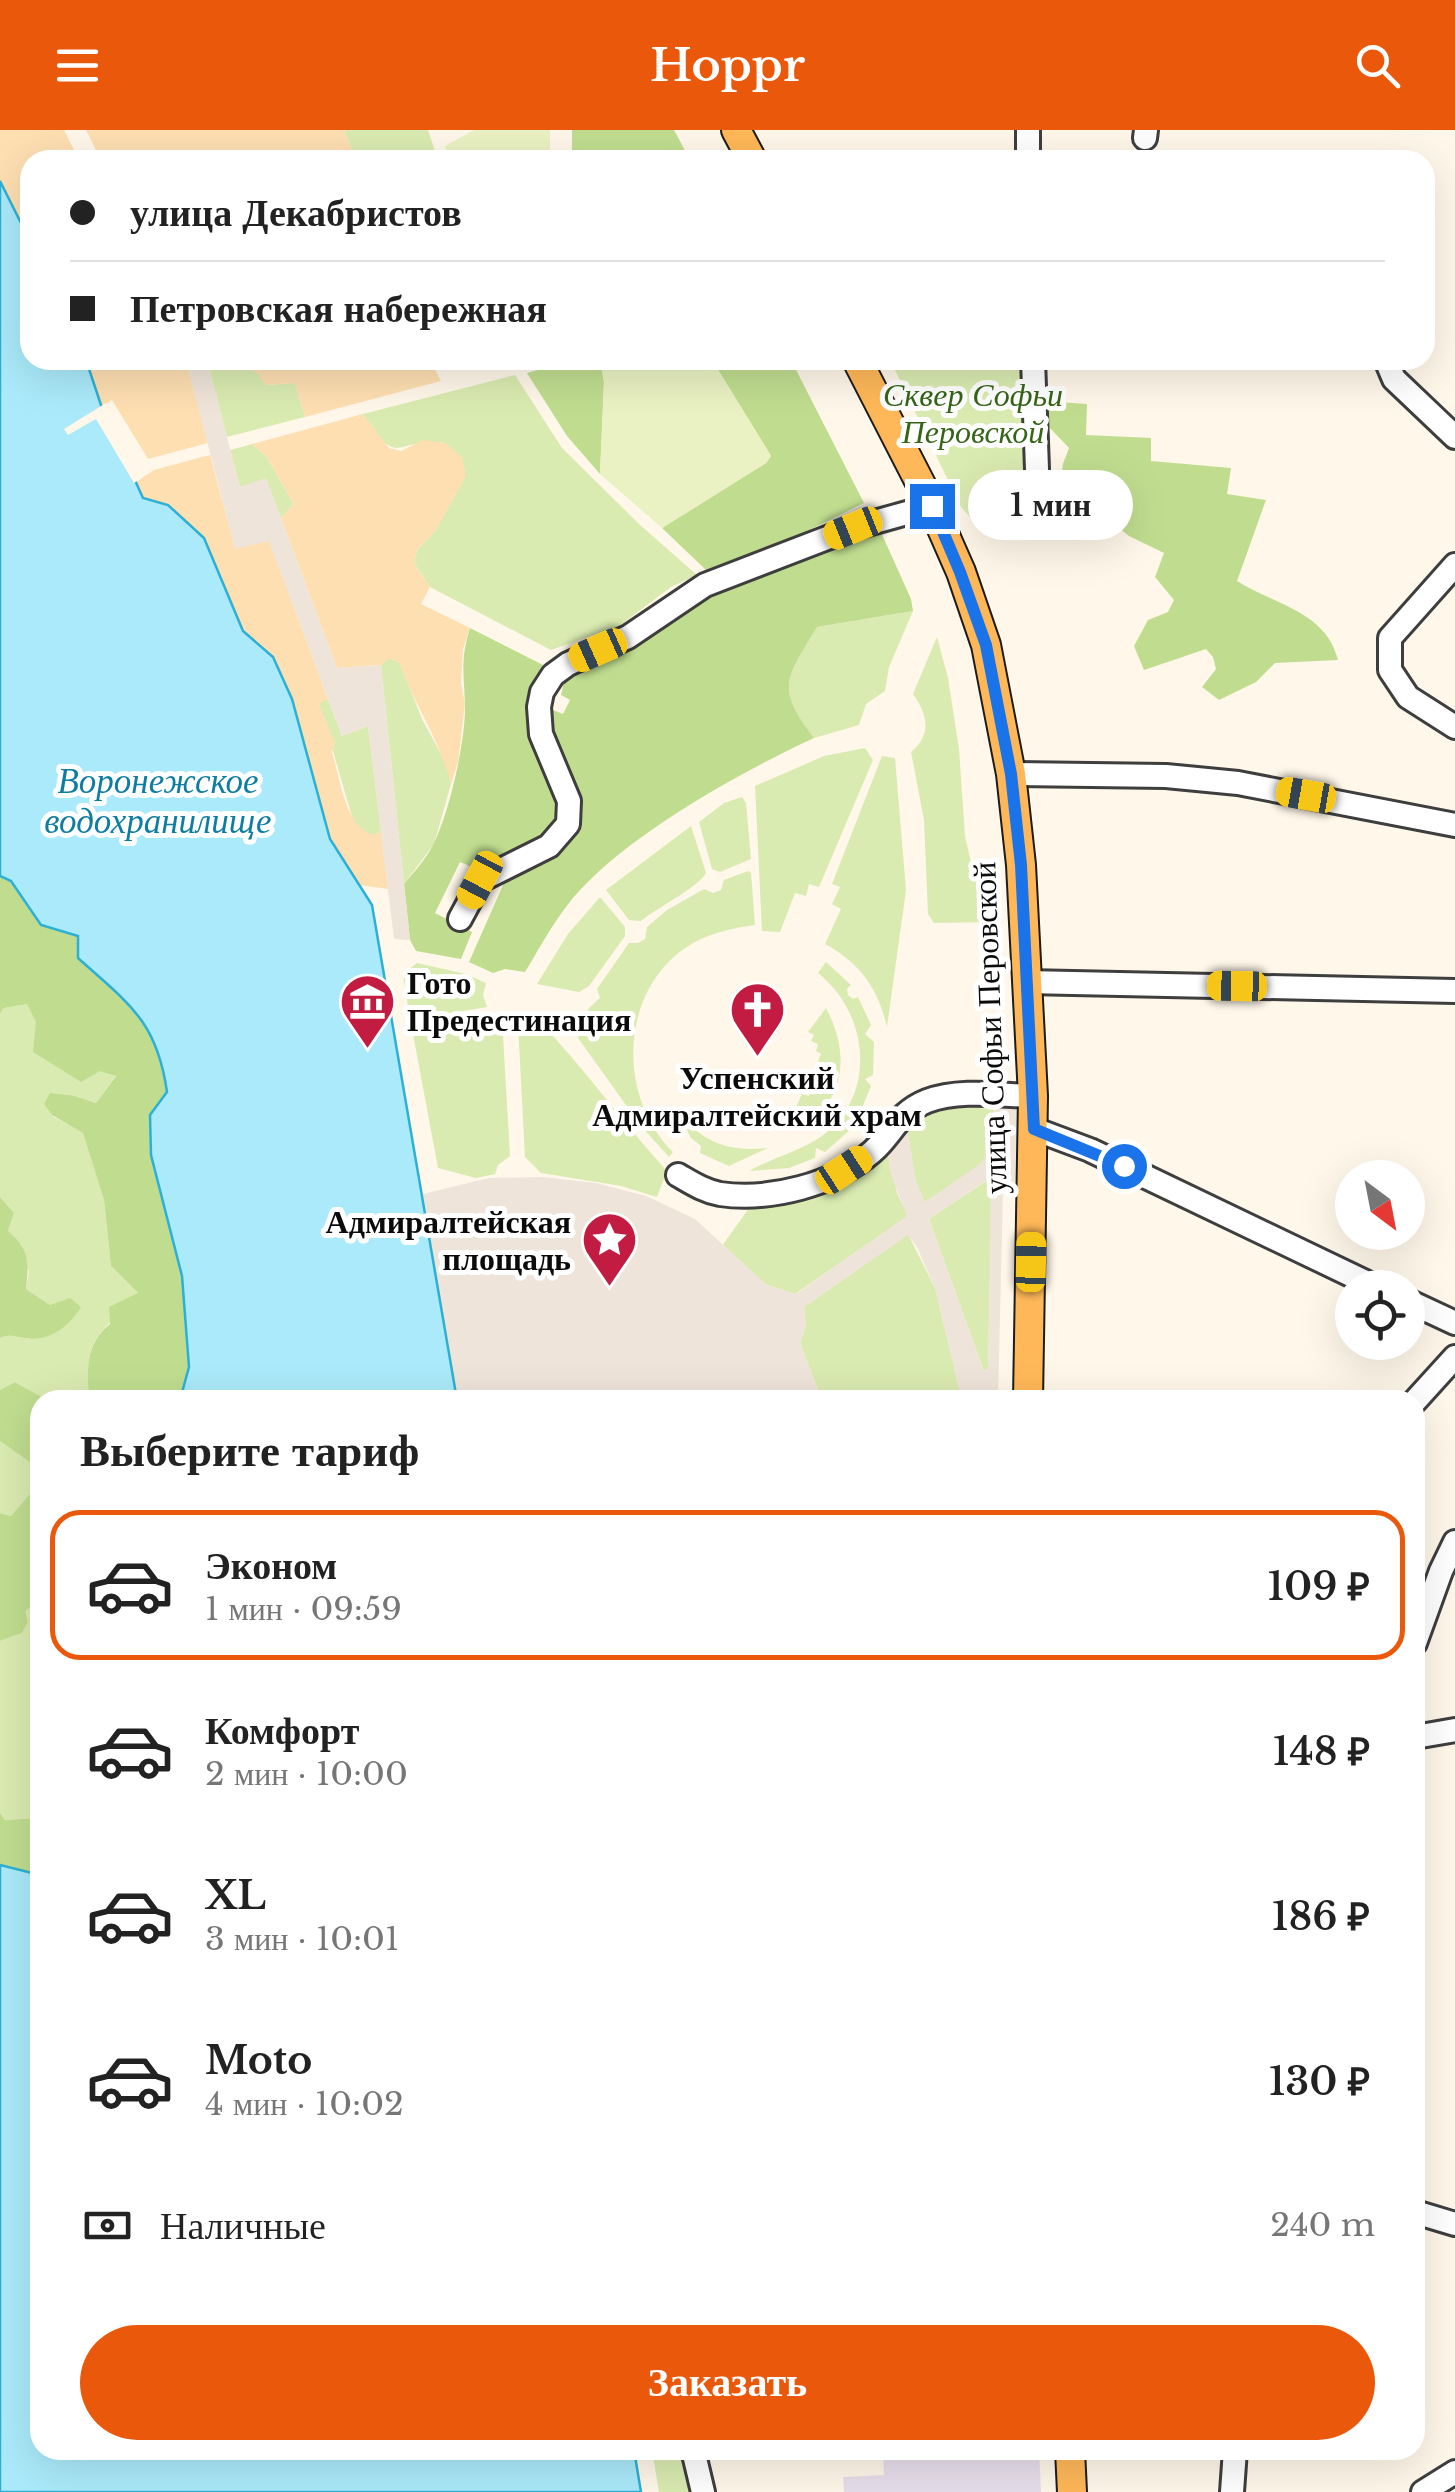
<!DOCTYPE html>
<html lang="ru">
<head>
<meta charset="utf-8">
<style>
  body { margin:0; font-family:"Libre Baskerville",serif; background:#f2f2f2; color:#222; height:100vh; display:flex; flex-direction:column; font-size:38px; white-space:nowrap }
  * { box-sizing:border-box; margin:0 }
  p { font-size:32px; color:#767676 }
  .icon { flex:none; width:55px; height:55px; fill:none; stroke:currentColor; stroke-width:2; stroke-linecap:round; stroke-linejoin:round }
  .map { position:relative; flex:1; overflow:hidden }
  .details { position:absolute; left:30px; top:1260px; width:1395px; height:1070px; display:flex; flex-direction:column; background:#fff; border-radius:30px; box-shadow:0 10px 40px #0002 }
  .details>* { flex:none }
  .guide { position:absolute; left:20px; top:20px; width:1415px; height:220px; border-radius:30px; box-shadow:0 10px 40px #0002; display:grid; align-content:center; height:220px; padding:0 50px; background:#fff }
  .needle { width:65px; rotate:148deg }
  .tools { position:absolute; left:1335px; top:1030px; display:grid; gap:20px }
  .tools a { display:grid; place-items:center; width:90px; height:90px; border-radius:50%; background:#fff; box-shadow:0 10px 40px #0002; font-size:50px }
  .end { position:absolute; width:45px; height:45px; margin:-22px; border:12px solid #1a73e8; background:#fff; box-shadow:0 0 0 5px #fff }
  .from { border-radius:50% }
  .bubble { position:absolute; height:70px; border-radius:35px; background:#fff; box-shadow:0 10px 40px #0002; font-size:32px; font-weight:600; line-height:70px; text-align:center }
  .car { position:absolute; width:30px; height:60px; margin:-30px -15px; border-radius:12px; box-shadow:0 0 8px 2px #0007; background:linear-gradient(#f5c518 24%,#345 0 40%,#f5c518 0 76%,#345 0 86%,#f5c518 0) }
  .guide b { display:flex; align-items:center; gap:35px; height:95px; font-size:38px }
  .guide b+b { border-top:2px solid #e0e0e0 }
  .guide i { width:25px; height:25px; background:#222 }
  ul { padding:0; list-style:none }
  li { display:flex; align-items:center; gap:30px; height:150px; margin:0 20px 15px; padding:0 30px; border:5px solid transparent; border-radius:30px }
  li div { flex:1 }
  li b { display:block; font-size:38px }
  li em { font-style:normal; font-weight:600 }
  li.current { border-color:#ea580c }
  li>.icon { width:90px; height:90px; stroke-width:1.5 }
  h2 { padding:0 50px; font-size:45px; line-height:120px }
  .pay { display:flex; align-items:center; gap:25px; height:110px; padding:0 50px; font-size:38px }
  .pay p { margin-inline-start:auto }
  .action { display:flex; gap:20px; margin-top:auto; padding:20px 50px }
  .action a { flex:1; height:115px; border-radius:60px; background:#ea580c; color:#fff; font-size:40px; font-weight:600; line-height:115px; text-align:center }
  header { display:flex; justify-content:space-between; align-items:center; height:130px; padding:0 50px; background:#ea580c; color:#fff; font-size:45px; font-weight:600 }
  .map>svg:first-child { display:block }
</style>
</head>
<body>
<header><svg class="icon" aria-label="menu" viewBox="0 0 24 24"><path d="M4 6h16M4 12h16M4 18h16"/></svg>Hoppr<svg class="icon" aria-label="search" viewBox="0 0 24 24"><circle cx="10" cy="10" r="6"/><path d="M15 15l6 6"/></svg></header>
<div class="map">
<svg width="1455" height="2362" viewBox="0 0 1455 2362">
  <rect width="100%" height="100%" fill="#fff7e9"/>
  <path fill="#e7deeb" d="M883 2320H1039L1041 2362H844L843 2347 884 2345Z"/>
  <g fill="#daebb1">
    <path d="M344 0H428L438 30H356Z"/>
    <path d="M207 230H239L240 236 258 243 266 255 295 253 305 287 227 307Z"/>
    <path d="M890 230H1021L1029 390 972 389 961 377Z"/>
    <path d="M515 245 562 318 639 394 697 445 671 457 619 496 551 520 430 457 414 433 417 420 436 400 445 313C397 306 398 342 363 284Z"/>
    <path d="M252 314 266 326 294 374 281 388 266 349 240 357 230 320Z"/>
    <path d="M913 481 889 537 885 561 866 574 859 595 814 608C774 556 787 548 817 497Z"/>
    <path d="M937 507 948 548 959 619 965 706 975 750 991 792 934 793 928 784 924 690 911 622C933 604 927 584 913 564Z"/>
    <path d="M389 528 400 533 422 589 447 635 451 654 434 714 404 754 381 535Z"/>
    <path d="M328 569 342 606 368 596 381 701 374 705 364 703 353 690 319 573Z"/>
    <path d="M865 618 873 630 819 757 809 754 806 766 795 763 780 802 762 801 755 656 824 626Z"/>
    <path d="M882 626 895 628 906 760 887 897C878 858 860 833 825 814L841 779 832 774 840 757 832 754Z"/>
    <path d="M742 667 746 673 751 729 720 742 712 739 699 692 724 673Z"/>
    <path d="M691 696 706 743C699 757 656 778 641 791L629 790 606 760Z"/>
    <path d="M748 741 751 743 755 795C734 798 714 802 695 812 619 854 615 965 673 1022L669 1027 641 996 578 908 589 878 600 868 597 859 629 813H638L645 809 647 797 667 780 704 759 713 763 721 760 724 750Z"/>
    <path d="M600 767 625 797V806L589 856 579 862 537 854 568 804Z"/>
    <path d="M826 832 851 855 847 859 848 865 853 869 858 867 871 895 865 904 874 912 873 945 865 949 871 956 857 990 852 988 847 991 851 999 825 1022 816 1018 815 1028 789 1038 749 1041C772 1028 797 1022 819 1008 878 968 870 884 818 843Z"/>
    <path d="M417 833 466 844 486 853 483 865 487 877 410 890 403 844Z"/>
    <path d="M27 874C40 902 86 937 116 945L96 973 75 966 52 986 83 1002 104 1070 111 1136 139 1164C97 1208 84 1204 89 1270H47L15 1252 0 1260V1208L9 1204 29 1209 50 1175 26 1159 29 1141 8 1101 14 1083 0 1067V884L4 878Z"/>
    <path d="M826 878C848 920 847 961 810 994L792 986 802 964 809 966 823 935 818 931 821 924 816 921 818 914 811 911 814 905 808 902Z"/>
    <path d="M498 886 502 889 510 1026 498 1035 495 1044 476 1048 438 1038 413 904 468 896Z"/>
    <path d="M530 887 536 888C583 936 621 991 667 1041L657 1067 621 1056 541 1043 525 1027 518 894Z"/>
    <path d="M994 975C993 987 997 1005 993 1016 987 1036 941 1061 924 1073 891 983 904 977 994 975Z"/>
    <path d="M678 982C703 1013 729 1022 768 1018L729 1036 700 1023 701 1016 691 1008Z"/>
    <path d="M887 1017 897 1063 908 1086 795 1164 767 1155 722 1116 754 1071Z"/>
    <path d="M992 1047 988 1239 984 1241 929 1089Z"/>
    <path d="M908 1104 935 1158 962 1270H822L800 1213 806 1197 804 1177Z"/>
    <path d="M0 1311 31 1333 40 1334V1364L29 1365 11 1386 0 1383Z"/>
    <path d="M32 1476 40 1479V1688L5 1690 0 1683V1511L22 1503 28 1492 24 1481Z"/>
    <path d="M652 2320H685L695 2362H659Z"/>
  </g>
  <g fill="#c0dd8f">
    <path d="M572 0H674L690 30H572Z"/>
    <path d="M574 230H600L604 252 600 344 567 306 527 243Z"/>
    <path d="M712 230H791L864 373 805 402 706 440 662 398 766 333 771 326Z"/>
    <path d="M1043 271 1087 274 1086 305 1151 308V331L1231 338 1227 364 1266 370 1237 451C1275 475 1326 481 1338 530L1275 533 1256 552 1219 570 1202 557 1216 539 1213 527 1206 519 1144 540 1134 516 1148 490 1168 482 1174 470 1155 447 1164 423 1129 406 1096 380 1077 379V365H1059L1063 334 1069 318 1049 297Z"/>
    <path d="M880 400 911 469 913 481 817 497C787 548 774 556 814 608 741 642 636 700 581 759 558 783 542 814 525 842L505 839 493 843 469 832 504 753 565 716 578 697 550 606 548 583 553 580 563 584 570 570 561 565 566 543 598 534 714 460Z"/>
    <path d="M470 498 543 535C538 543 531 553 528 563 513 615 579 667 550 704 539 718 498 733 481 741L460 732 435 783 472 802 461 829 416 821 410 810 404 754C414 742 425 730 432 717 449 685 466 610 465 574 464 543 460 530 470 498Z"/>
    <path d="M0 746 11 750 41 795 78 806V828C129 874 157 891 167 962L150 985 151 1025 182 1146 189 1238 180 1270H89C87 1240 85 1214 110 1194L109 1177 138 1163 111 1136 104 1070 83 1003 52 985 44 974 50 963 75 966 96 973 116 946 100 941 81 952 33 922 36 892 27 874 4 878 0 884Z"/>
    <path d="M0 1067 14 1083 8 1101C30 1120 29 1132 26 1159L50 1175 70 1168 81 1177C69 1197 49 1212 25 1208 14 1207 11 1203 0 1208Z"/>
    <path d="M15 1252 47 1270H40V1334L31 1333 0 1311V1260Z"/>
    <path d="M40 1364V1479L32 1476 25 1481 28 1492 22 1503 0 1511V1383L11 1386 29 1365Z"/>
    <path d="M0 1683 5 1690 40 1688V1745L0 1735Z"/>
  </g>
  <g fill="#fedfb2">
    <path d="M0 0H64L79 30H30V111L0 52Z"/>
    <path d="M86 0H344L356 30H101Z"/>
    <path d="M86 230H186L208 313 148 329 112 270 102 276Z"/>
    <path d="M239 230H318L322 235 331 230H430L441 251 305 287 295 253 265 255 258 243 240 236Z"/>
    <path d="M363 284 389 318 401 321 423 310 445 313 462 327 466 346 436 400 417 420 414 433 430 457 421 474 470 498 463 519 461 553 465 574 458 632 451 654C441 612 414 575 400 533L389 528 381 535 337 538 281 388 294 374 266 326 252 314Z"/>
    <path d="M210 325 235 418 269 410 328 569 319 574 335 613 332 622C340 647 345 698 374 705L381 701 388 759 359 755 330 709 292 569 273 527 243 501 230 477 221 444 168 375 143 368 136 352 154 340Z"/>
  </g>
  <g fill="#eaf2c3">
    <path d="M474 0H550V30H449L445 16Z"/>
    <path d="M600 230H712L771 326 766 333 662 398 600 344 604 252Z"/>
  </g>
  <g fill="#eee4d9" fill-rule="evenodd">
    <path d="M186 230H207L240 357 266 348 337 538 381 535 410 810 394 809 368 596 342 606 269 411 235 419Z"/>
    <path d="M1017 973 1015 1059H1003L998 1270H962L935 1158 917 1117 908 1105 804 1177 806 1197 800 1213 822 1270H457L423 1064 489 1048 542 1047 596 1053 646 1066 695 1089 767 1155 796 1164 907 1086 890 1042 887 1017 907 996 916 1051 925 1072 980 1034 988 1024 993 1017 994 975ZM991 1047 988 1239 984 1241 929 1089Z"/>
  </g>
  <g fill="#aaeafa" stroke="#2db0d5" stroke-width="2.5">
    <path d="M0 51 30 111V230H86L101 275 143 368 168 375 204 408 243 501 273 527 292 569 330 709 372 775 457 1270H180L189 1237 182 1146 151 1025 150 985 167 962C157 891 129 874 78 828V806L41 795 11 751 0 746Z"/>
    <path d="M0 1735 40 1745V2320H634L641 2362H0Z"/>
  </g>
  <path fill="#fff7e9" d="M106 273 140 349 134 353 96 289 68 305 64 299Z"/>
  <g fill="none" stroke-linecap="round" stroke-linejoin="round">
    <defs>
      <g id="minor">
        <path d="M1028 0V30"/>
        <path d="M1145 8 1146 0"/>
        <path d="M1033 230 1037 339"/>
        <path d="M1386 230 1394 249 1455 307"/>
        <path d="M1455 435 1390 508V540L1408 567 1455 597"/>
        <path d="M1011 644 1166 646 1238 653 1455 695"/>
        <path d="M460 789 481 750 549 716 568 694 569 671 541 604 539 577 542 562 553 545 568 534 628 507 705 455 853 398 932 376"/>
        <path d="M1026 852 1455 861"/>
        <path d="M1034 999 1090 1020 1378 1158"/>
        <path d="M678 1045C692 1053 704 1061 720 1064 769 1071 834 1055 872 1022 893 1004 897 983 927 971 959 959 999 965 1033 966"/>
        <path d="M1408 1171 1455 1193"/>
        <path d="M1415 1271 1455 1227"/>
        <path d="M1415 1513 1441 1441 1455 1412"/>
        <path d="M1415 1607 1455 1600"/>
        <path d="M1415 2082 1455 2094"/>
        <path d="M693 2320 703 2362"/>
        <path d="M1232 2362 1235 2320"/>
        <path d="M1423 2362 1455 2342"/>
      </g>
      <g id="major">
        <path d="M736 0 752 30"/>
        <path d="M857 230 932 376 961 442 986 515 1011 644 1021 735 1033 966 1028 1270"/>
        <path d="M1070 2320 1072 2362"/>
      </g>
    </defs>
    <use href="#minor" stroke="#3e3e3e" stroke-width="28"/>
    <use href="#major" stroke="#1c1c1c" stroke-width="32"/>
    <use href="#minor" stroke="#fff" stroke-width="22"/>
    <use href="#major" stroke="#ffb859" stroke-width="28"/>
  </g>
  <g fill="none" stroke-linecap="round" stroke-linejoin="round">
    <path stroke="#1a73e8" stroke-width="12" d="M932 376 960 442 986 515 1011 644 1021 735 1034 999 1124 1036"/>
  </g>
  <defs>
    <symbol id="museum-pin" viewBox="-11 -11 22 30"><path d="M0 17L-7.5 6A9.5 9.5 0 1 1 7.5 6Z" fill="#c21c42" stroke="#fff"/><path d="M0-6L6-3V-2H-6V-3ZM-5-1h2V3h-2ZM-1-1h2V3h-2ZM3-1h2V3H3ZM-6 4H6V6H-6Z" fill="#fff"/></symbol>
    <symbol id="church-pin" viewBox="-11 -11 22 30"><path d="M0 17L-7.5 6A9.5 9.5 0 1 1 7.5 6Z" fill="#c21c42" stroke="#fff"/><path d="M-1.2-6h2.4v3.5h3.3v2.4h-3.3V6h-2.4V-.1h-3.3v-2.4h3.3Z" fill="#fff"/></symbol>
    <symbol id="sight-pin" viewBox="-11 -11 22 30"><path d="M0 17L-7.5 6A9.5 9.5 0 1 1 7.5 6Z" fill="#c21c42" stroke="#fff"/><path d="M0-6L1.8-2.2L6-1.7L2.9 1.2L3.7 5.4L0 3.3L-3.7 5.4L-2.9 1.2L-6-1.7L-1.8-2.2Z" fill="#fff"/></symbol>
  </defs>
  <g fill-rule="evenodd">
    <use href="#museum-pin" x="336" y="840" width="63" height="86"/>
    <use href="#church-pin" x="726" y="848" width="63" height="86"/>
    <use href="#sight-pin" x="578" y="1078" width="63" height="86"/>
  </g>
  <g text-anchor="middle" stroke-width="10" stroke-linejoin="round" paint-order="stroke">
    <g font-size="32" font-style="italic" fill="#366518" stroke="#fff">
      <text x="973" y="276">Сквер Софьи<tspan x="973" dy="37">Перовской</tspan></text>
    </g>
    <g font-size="32" font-weight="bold" fill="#0b0b0b" stroke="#fff" text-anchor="start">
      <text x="407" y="864">Гото<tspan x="407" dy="37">Предестинация</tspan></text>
      <text x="757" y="959" text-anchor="middle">Успенский<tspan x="757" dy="37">Адмиралтейский храм</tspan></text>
      <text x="571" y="1103" text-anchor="end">Адмиралтейская<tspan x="571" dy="37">площадь</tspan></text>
    </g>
    <g font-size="32" fill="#0b0b0b" stroke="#fff">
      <text transform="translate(990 898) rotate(-92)" y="11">улица Софьи Перовской</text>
    </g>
    <g font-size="35" font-style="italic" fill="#0e7da2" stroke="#fff">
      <text x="158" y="663">Воронежское<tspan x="158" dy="40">водохранилище</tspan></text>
    </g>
  </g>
</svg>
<div class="tools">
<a><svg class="needle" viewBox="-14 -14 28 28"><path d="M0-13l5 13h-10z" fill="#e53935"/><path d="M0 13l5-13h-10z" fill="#767676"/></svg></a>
<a><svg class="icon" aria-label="locate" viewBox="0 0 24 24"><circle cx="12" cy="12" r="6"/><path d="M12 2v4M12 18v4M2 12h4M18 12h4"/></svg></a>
</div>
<i class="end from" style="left:1124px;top:1036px"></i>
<i class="end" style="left:932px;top:376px"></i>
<div class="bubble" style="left:968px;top:340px;width:165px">1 мин</div>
<i class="car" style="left:853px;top:398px;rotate:248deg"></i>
<i class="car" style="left:598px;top:520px;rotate:246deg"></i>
<i class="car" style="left:1306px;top:665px;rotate:280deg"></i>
<i class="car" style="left:480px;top:750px;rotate:208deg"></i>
<i class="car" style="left:1237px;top:856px;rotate:271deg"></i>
<i class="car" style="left:844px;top:1040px;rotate:57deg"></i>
<i class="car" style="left:1031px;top:1132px;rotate:1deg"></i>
<div class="guide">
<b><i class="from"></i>улица Декабристов</b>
<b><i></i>Петровская набережная</b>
</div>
<section class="details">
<h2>Выберите тариф</h2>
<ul>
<li class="current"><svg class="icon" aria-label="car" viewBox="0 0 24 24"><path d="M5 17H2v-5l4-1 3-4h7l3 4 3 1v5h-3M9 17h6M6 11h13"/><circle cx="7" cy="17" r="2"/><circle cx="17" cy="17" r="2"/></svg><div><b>Эконом</b><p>1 мин · 09:59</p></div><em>109 ₽</em></li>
<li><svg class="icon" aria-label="car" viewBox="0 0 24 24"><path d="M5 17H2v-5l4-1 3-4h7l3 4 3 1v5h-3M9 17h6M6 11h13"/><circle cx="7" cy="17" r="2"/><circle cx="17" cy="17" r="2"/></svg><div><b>Комфорт</b><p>2 мин · 10:00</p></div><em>148 ₽</em></li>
<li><svg class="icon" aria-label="car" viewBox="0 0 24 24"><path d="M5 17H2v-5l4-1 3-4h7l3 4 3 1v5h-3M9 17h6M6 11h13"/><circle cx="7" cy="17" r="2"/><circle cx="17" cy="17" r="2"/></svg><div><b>XL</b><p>3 мин · 10:01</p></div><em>186 ₽</em></li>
<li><svg class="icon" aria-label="car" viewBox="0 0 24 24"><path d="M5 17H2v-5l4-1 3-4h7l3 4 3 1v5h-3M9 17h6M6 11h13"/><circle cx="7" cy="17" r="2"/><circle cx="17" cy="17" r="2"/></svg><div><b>Moto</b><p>4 мин · 10:02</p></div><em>130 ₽</em></li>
</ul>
<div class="pay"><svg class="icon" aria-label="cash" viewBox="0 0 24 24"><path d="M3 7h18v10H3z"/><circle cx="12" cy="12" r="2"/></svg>Наличные<p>240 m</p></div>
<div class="action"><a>Заказать</a></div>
</section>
</div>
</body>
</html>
